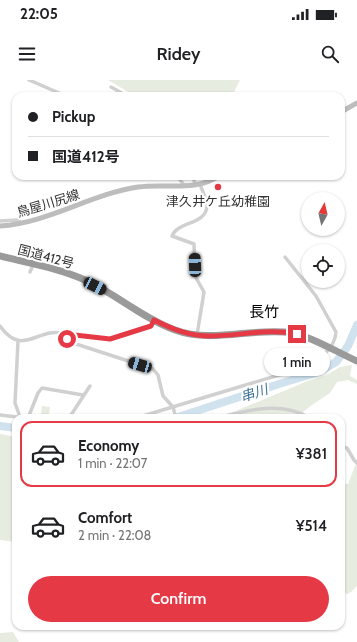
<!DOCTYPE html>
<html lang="en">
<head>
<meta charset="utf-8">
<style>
  body { margin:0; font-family:Cabin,"Noto Sans JP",sans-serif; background:#f6f6f6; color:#202124; height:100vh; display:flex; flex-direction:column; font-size:15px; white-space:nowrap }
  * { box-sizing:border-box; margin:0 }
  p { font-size:13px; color:#757577 }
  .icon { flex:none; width:22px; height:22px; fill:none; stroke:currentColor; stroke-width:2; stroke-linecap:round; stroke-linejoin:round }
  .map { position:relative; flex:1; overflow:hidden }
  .panel { position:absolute; left:12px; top:334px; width:333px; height:216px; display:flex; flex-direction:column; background:#fff; border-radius:12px; box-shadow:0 1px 3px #0004 }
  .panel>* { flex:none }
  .hud { position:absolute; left:12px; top:12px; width:333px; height:88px; border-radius:12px; box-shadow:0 1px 3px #0004; display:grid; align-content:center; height:88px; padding:0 16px; background:#fff }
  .needle { width:26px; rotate:8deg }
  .controls { position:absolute; left:301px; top:112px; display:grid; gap:8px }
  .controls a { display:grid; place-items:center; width:44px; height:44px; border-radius:50%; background:#fff; box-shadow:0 1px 3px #0004; font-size:20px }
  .end { position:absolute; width:18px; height:18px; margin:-9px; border:5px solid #e63946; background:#fff; box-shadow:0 0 0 2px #fff }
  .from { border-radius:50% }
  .bubble { position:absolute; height:28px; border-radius:14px; background:#fff; box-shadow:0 1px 3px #0004; font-size:13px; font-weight:600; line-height:28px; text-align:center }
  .car { position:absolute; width:12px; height:24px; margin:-12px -6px; border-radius:5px; box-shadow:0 0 3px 1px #0007; background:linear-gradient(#222 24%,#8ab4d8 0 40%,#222 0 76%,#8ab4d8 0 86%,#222 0) }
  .hud b { display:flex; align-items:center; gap:14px; height:38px; font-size:15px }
  .hud b+b { border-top:1px solid #e0e0e0 }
  .hud i { width:10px; height:10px; background:#202124 }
  ul { padding:7px 0 0; list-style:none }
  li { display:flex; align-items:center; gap:12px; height:66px; margin:0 8px 6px; padding:0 8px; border:2px solid transparent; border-radius:12px }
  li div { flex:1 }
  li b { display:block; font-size:15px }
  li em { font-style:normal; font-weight:600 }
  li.on { border-color:#e63946 }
  li>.icon { width:36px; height:36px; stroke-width:1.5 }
  .button { display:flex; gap:8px; margin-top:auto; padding:8px 16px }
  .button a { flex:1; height:46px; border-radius:24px; background:#e63946; color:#fff; font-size:16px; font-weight:600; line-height:46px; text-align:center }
  .status { display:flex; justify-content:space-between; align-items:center; height:28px; padding:0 20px; background:#fff; direction:ltr }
  .status svg { height:11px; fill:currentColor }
  header { display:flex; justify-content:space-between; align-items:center; height:52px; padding:0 16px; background:#fff; font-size:18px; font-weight:600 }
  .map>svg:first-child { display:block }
</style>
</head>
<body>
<div class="status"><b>22:05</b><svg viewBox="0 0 49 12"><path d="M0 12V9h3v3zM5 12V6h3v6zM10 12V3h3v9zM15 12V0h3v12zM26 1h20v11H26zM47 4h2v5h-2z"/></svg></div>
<header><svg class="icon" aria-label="menu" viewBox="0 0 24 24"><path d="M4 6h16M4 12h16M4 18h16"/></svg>Ridey<svg class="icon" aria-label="search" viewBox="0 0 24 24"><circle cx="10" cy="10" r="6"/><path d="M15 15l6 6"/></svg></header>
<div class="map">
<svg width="357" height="562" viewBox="0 0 357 562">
  <rect width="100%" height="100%" fill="#fff"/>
  <g fill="#e6ecdf">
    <path d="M108 0H240L233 14 231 16H135Z"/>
    <path d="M46 96H107V99L58 100Z"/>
    <path d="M352 285 350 296 357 300V304L348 300 337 302 330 313 312 325 295 338H219L310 300 325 296 340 287Z"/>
    <path d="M42 326 50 327 49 336 41 335Z"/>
    <path d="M0 354 16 357V462L0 460Z"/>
    <path d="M357 381V506L351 512 347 514 341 511V403L348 404Z"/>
    <path d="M13 552 19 562H0V553Z"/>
  </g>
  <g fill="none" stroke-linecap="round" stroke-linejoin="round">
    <g stroke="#cfe2ee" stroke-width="8">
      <path d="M175 338 279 304 319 292 336 282 348 266 357 245"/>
      <path d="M0 346 16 348"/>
    </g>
    <g stroke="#d0d0d0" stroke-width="3.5">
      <path d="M29 0 66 16"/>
      <path d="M111 7 127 16"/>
      <path d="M177 96 184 105"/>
      <path d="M193 96 195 105"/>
      <path d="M0 141 18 140 21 143"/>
      <path d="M30 192 33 185"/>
      <path d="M154 240 151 246 110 259 66 254 67 259 73 263 153 289 158 295 163 316 173 327 176 338"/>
      <path d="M0 246C24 279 37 245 66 254"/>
      <path d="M197 255 204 212 195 196 194 164 172 156C178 141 206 145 207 126 207 119 202 111 200 104"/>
      <path d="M18 261 15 323 20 337"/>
      <path d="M0 335 26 338"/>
      <path d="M28 338 38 313 42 308 83 315"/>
      <path d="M69 338 90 306"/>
      <path d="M136 338 299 289C315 284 335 270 336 252L316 216 285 177"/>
      <path d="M217 338C248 330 281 321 310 338"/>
      <path d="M341 367 347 368 354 380 357 383"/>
    </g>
    <g stroke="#bdbdbd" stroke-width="5">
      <path d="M341 32 357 23"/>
      <path d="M0 146C48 143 91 114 138 107 165 103 196 112 219 96"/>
    </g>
    <path stroke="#9a9a9a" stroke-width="7" d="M0 176C28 183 58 188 85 200 116 214 144 239 175 250 210 263 248 249 284 252 309 254 334 271 357 281"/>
  </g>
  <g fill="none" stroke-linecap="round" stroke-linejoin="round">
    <path stroke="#e63946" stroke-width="5" d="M67 259 66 254 110 259 151 246 154 240C172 249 189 256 210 256 239 256 268 248 297 254"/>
  </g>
  <circle fill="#e63946" stroke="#fff" stroke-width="1.5" cx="218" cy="107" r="4"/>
  <g text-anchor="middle" stroke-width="4" stroke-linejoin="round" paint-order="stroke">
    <g font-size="13" fill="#333" stroke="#fff">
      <text x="218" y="126">津久井ケ丘幼稚園</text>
    </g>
    <g font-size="13" fill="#333" stroke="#fff">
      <text transform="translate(48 123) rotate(-17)" y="5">鳥屋川尻線</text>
      <text transform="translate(46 176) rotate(15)" y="5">国道412号</text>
    </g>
    <g font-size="14" font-style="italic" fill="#3f7597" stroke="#fff">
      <text transform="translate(254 313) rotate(-18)" y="5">串川</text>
    </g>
    <g font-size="15" fill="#000" stroke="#fff">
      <text x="264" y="237">長竹</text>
    </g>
  </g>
</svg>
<div class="controls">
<a><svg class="needle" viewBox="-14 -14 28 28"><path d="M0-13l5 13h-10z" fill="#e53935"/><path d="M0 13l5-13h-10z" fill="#757577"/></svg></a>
<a><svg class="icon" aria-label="locate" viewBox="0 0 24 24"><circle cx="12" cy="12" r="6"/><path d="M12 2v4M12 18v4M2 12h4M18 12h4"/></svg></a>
</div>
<i class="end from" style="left:67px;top:259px"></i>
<i class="end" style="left:297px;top:254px"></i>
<div class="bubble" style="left:264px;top:268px;width:66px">1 min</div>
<i class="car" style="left:195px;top:185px;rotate:358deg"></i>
<i class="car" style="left:95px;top:206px;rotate:116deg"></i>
<i class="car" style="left:140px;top:285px;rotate:286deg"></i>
<div class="hud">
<b><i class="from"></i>Pickup</b>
<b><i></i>国道412号</b>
</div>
<section class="panel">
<ul>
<li class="on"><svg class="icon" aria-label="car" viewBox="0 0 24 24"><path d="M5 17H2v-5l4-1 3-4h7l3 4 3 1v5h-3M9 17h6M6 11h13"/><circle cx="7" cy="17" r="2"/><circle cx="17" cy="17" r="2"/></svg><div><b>Economy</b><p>1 min · 22:07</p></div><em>¥381</em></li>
<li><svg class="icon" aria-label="car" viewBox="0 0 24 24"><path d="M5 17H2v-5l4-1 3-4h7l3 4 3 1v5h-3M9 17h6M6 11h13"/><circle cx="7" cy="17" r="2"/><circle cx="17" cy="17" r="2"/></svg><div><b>Comfort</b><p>2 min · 22:08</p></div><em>¥514</em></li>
</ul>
<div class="button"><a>Confirm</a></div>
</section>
</div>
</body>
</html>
